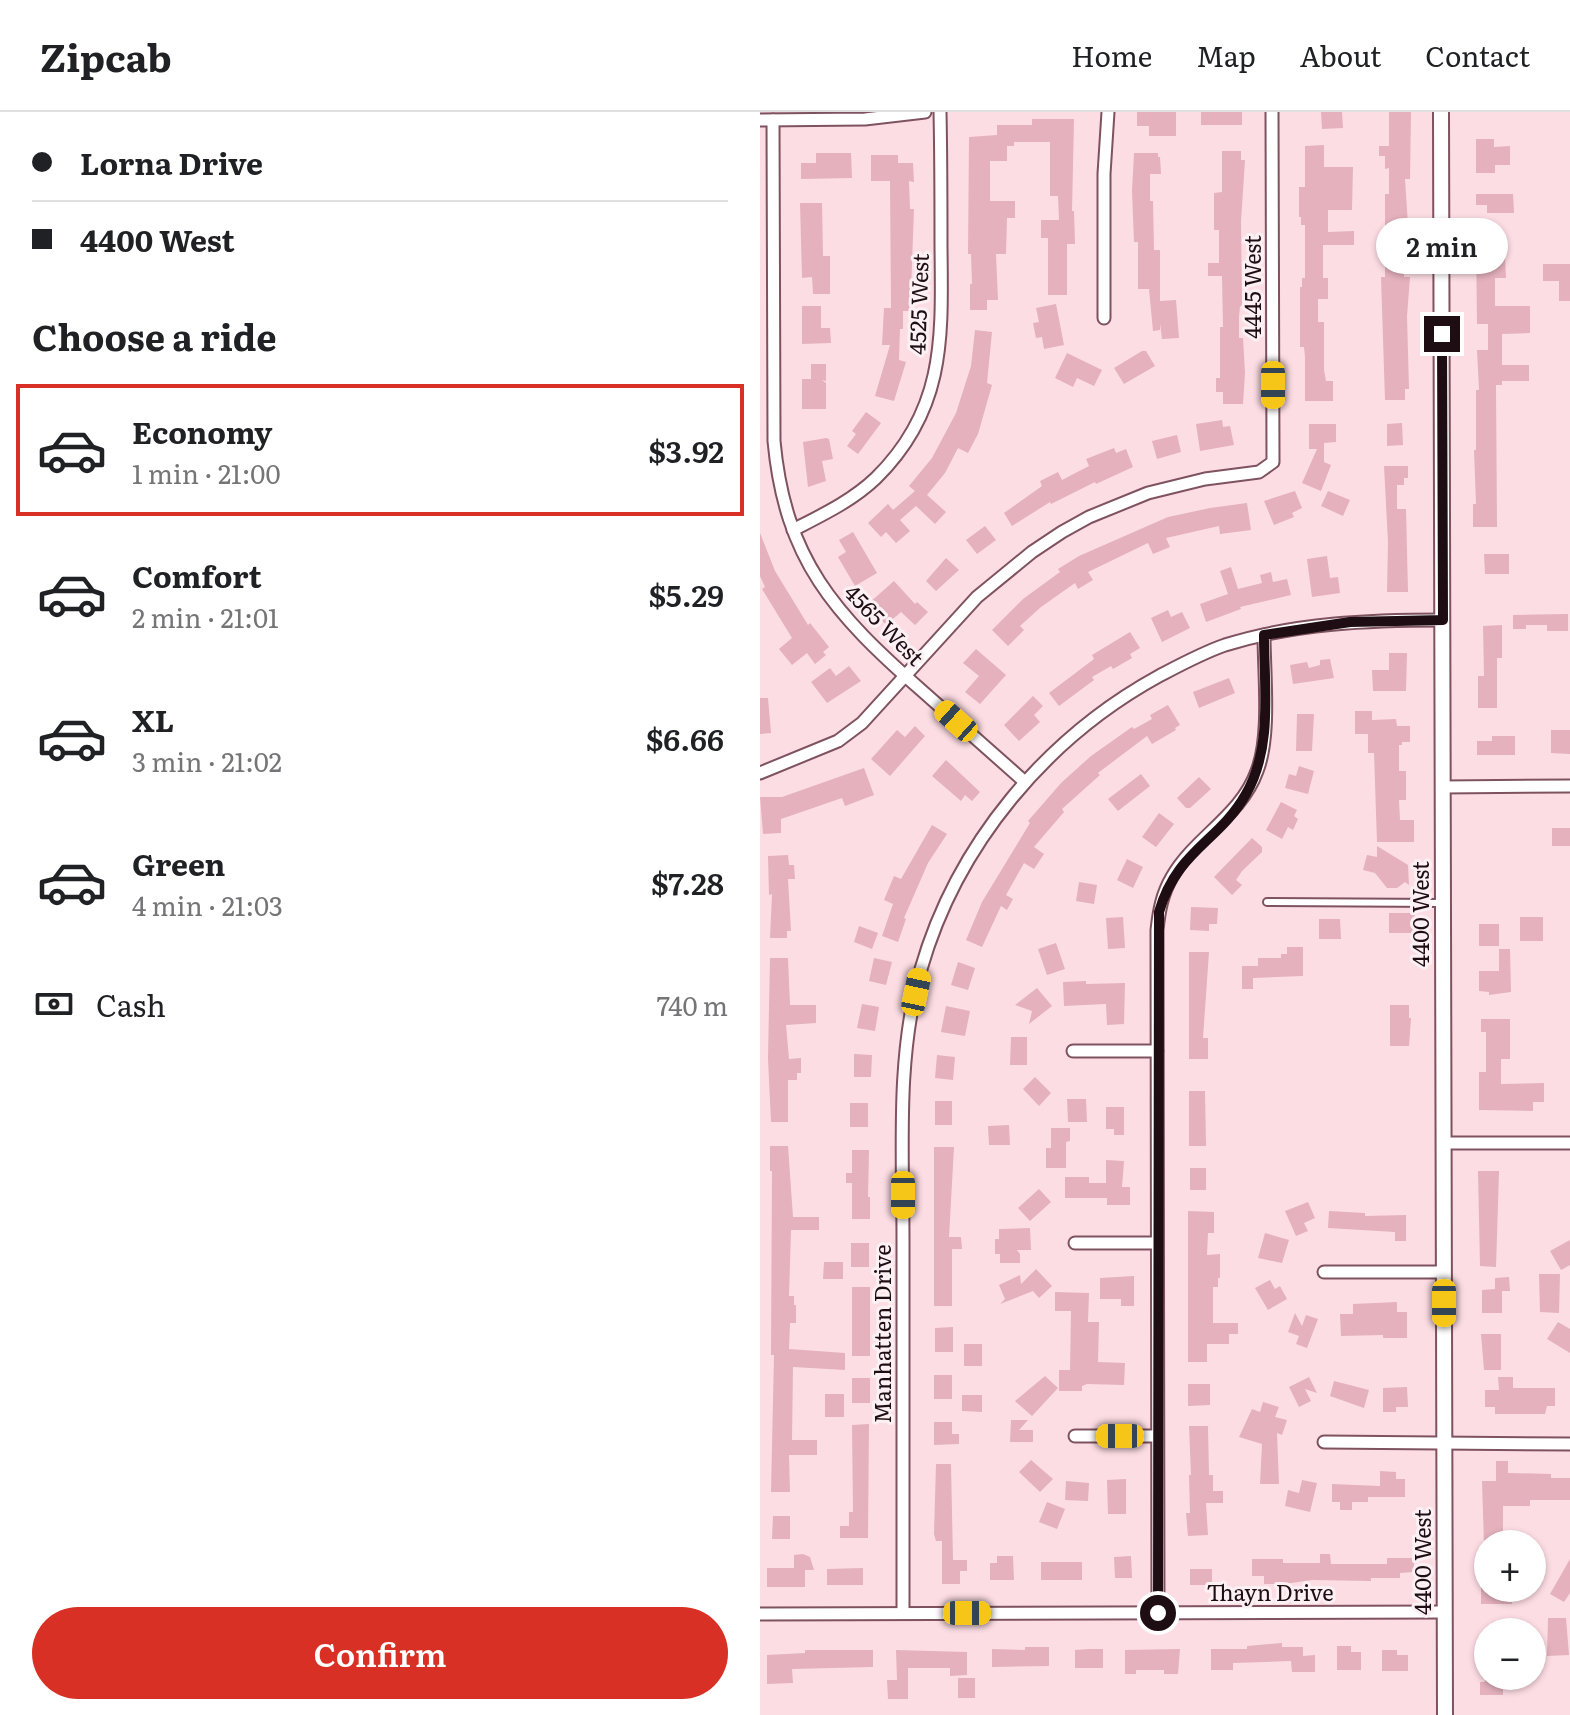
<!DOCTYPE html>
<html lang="en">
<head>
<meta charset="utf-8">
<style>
  body { margin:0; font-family:Literata,serif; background:#f6f6f6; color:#202124; height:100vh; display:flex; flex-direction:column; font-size:30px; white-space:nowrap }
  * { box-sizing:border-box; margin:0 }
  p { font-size:26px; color:#757577 }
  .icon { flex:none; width:44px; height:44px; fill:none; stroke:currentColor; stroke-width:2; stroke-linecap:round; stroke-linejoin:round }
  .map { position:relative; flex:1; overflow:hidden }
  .details { display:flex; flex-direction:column; background:#fff; width:760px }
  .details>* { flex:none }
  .top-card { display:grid; align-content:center; height:176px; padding:0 32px; background:#fff }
  .buttons { position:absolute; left:714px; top:1418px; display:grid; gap:16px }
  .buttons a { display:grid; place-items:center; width:72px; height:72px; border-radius:50%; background:#fff; box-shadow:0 2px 6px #0004; font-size:40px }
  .end { position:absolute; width:36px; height:36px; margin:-18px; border:10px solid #1e0d12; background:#fff; box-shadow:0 0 0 4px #fff }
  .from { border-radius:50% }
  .bubble { position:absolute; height:56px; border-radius:28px; background:#fff; box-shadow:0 2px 6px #0004; font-size:26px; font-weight:600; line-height:56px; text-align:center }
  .car { position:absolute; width:24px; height:48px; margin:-24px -12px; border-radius:10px; box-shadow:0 0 6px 2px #0007; background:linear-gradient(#f5c518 24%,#345 0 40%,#f5c518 0 76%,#345 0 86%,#f5c518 0) }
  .top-card b { display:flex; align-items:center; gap:28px; height:76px; font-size:30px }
  .top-card b+b { border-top:2px solid #e0e0e0 }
  .top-card i { width:20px; height:20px; background:#202124 }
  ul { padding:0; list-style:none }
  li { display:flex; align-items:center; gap:24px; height:132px; margin:0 16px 12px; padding:0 16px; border:4px solid transparent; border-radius:0px }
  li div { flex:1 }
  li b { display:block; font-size:30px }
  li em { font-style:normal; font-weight:600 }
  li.on { border-color:#d93025 }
  li>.icon { width:72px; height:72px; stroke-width:1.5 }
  h2 { padding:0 32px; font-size:36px; line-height:96px }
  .pay { display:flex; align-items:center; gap:20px; height:88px; padding:0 32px; font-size:30px }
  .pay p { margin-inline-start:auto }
  .primary-button { display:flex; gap:16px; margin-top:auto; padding:16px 32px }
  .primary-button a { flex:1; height:92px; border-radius:48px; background:#d93025; color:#fff; font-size:32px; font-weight:600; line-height:92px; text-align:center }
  header { display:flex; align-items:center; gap:48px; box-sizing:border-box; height:112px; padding:0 40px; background:#fff; border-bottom:2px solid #e0e0e0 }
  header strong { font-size:38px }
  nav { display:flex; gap:44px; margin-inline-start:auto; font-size:28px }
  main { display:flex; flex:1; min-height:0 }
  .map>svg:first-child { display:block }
</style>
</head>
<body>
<header>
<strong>Zipcab</strong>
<nav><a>Home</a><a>Map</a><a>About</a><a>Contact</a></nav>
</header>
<main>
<section class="details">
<div class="top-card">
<b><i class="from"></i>Lorna Drive</b>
<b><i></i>4400 West</b>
</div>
<h2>Choose a ride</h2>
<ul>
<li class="on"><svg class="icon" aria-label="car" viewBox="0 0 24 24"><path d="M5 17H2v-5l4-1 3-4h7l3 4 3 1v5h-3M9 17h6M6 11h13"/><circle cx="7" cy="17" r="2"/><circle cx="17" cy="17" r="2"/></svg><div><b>Economy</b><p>1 min · 21:00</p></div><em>$3.92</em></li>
<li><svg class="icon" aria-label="car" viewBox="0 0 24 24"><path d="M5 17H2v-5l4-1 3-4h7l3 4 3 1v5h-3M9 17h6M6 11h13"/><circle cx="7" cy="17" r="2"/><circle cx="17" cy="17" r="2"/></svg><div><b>Comfort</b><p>2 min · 21:01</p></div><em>$5.29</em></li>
<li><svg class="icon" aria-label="car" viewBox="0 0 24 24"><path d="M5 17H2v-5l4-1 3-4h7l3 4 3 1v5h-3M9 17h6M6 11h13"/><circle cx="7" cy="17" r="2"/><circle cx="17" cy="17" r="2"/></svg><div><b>XL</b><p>3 min · 21:02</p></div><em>$6.66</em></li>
<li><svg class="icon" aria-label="car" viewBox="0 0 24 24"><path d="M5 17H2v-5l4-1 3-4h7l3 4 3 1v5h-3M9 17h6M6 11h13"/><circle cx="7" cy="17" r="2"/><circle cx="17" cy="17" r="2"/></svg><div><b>Green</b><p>4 min · 21:03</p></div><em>$7.28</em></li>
</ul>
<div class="pay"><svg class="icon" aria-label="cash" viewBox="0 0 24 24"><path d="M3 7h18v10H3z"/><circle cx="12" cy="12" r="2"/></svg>Cash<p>740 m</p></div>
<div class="primary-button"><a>Confirm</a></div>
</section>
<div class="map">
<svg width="810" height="1603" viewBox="0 0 810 1603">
  <rect width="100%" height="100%" fill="#fddde4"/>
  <g fill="#e4b1bd">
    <path d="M377 0H416V24H389V14H377Z"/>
    <rect x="441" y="0" width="41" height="13"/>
    <path d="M561 0H582L583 16 562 17Z"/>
    <path d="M629 0H651L650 67H645L648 113H644V165H650L647 204 649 277H645V288H625L621 165H625V82H629V56L625 57V44H619V34H629Z"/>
    <path d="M272 7H314L312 99H314L315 132H307V183H288V126H281V108H299L298 84H290V30H254V34H247V49H230V89H255V106H247L246 142H236L238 188H227V198H210V172H212L211 142H208L209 25 237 23V13H272Z"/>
    <path d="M716 27H734V35L750 34V53H735V61H716Z"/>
    <path d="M564 33V55H593L592 98H568V120L594 119V133H563V166H568V187H558V210H564V258L566 269H573V289H545V245L544 235H540V175H542V166H545V113H541V105H539V75H545V34Z"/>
    <path d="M462 39H481V48H485L481 109 482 194H480L479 205V226H483L485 261 483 292H463V280H456V266H460V215H463L462 164H448V151H459V118H454V81L462 80Z"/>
    <path d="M56 41H91L92 66 41 67V51H56Z"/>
    <path d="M374 41H398V45H400L401 62H390V89H393L394 138H400V189L416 188 419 226 402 227 400 211V218L393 219 389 177H378V130H374L372 79Z"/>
    <path d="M111 43H138V51H153L154 70 149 69 150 97H154L151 179 149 199H143V217H140L139 248 146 250 134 289 115 284 130 233H122L124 196H131L130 69H111Z"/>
    <path d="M716 82H753L754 101H727V93H716Z"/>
    <path d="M40 91H62L63 144H70V182H53L52 165 42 166Z"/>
    <path d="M716 127H734V144H745L746 166H735V194H770V221L742 222V253H769V269H742V273H736L737 415H713V392H716L714 338H716V278H719L717 238H728V212H717Z"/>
    <path d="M783 152H810V189H799V169H783Z"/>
    <path d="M296 192 304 233 284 237 282 225 276 226 273 211 279 210 276 196Z"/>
    <path d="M42 194H61V216H70L71 231 42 232Z"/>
    <path d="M215 218 232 220 227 271 232 273 218 322 208 341 198 336 185 361 167 383 186 400 175 412 156 394 140 408 150 419 136 431 126 420 121 425 108 411 128 392 133 398 155 379 149 374 172 346 196 301 211 254Z"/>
    <path d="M382 239H386L395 254 364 272 354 256Z"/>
    <path d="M307 241 342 258 334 274 317 266 313 275 295 266Z"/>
    <path d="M51 252H66V269L62 268 66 271V297H42V267H51Z"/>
    <path d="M106 300 121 311 98 342 87 334 96 322 92 319Z"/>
    <path d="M462 308 463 315 470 314 474 333 440 339 436 312Z"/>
    <path d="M642 311 643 333 627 334V312Z"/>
    <path d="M549 312H576V330L564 331V350L571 353 561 379 542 371 557 337H549Z"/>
    <path d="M417 323 421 340 397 347 392 329Z"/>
    <path d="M66 326 69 327 73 347 62 349 66 369 48 375 43 330Z"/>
    <path d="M354 336 356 341 366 337 373 355 336 372 335 370 291 392 290 390 252 414 244 401 282 374 280 369 298 360 302 368 329 354 326 347Z"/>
    <path d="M624 354H648V366H644V373H637V397H646L648 480H627L628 430Z"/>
    <path d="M535 379 542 396 532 401 534 405 514 413 504 389Z"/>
    <path d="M568 379 590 388 583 404 561 394Z"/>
    <path d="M487 391 491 418 460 422 459 414 406 426 410 435 393 442 388 431 328 460 333 468 318 477 315 471 281 495 260 514 264 518 248 534 232 518 263 487 300 460 298 457 319 444 408 405 450 396Z"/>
    <path d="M225 414 236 428 217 442 206 428Z"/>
    <path d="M93 420 117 461 95 474 78 445 86 440 79 428Z"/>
    <path d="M0 421 15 459 48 513 50 511 69 535 63 540 66 543 55 552 47 541 32 553 19 537 32 526 2 477 5 475 0 464Z"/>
    <path d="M724 442H749V462H725Z"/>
    <path d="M567 444 570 466 578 465 580 481 552 485 547 447Z"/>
    <path d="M186 446 199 458 176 479 166 469Z"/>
    <path d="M471 455 478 477 502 471 500 463 511 460 513 470 527 467 531 483 480 495 481 497 446 510 440 492 468 482 460 459Z"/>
    <path d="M134 469 155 492 157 490 168 500 155 513 141 500 126 513 108 492Z"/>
    <path d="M408 498 411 505 422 500 430 516 402 530 391 506Z"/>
    <path d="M808 502V519H787V513H766V517H753V503Z"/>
    <path d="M742 513V546H737V596H718V564H724L723 514Z"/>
    <path d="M370 520 380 536 370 542 372 546 353 557 351 554 332 565 334 568 299 594 289 581 334 547 332 543Z"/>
    <path d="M216 537 246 563 220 592 205 580 219 564 203 551Z"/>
    <path d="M629 541H647L646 579H613L612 558H629Z"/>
    <path d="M570 547 574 566 533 572 530 553 547 550 549 556 560 553V548Z"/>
    <path d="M89 554 101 569 67 591 51 570 70 556 76 564Z"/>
    <path d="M469 566 475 581 439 596 433 580Z"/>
    <path d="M273 584 283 594 274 603 280 610 259 629 244 613Z"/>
    <path d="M0 586H8L11 621 0 622Z"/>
    <path d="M408 593 420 613 415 616 416 618 392 632 387 624 338 661 340 663 302 697 304 700 274 735 284 742 274 757 264 751 246 783 253 787 247 798 241 794 222 835 206 828 222 790 270 711 268 709 301 671 331 644 372 615 374 617 392 607 390 603Z"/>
    <path d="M595 599H612V608L636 607 637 614H650V630H642V633H639V659H646V688H639L640 708H654V730H617L614 641H608V622H595Z"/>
    <path d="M537 602H554L552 639H536Z"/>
    <path d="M155 614 165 624 130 664 111 647 137 618 145 625Z"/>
    <path d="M791 618H810V642L791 641Z"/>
    <path d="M732 624H755V643H717V629H732Z"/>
    <path d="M186 648 220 680 212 689 205 683 201 689 172 664Z"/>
    <path d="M539 654 554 659 548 682 525 676 529 662 536 664Z"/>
    <path d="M104 656 114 683 85 694 82 686 21 707V721L3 722 0 685H22Z"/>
    <path d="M381 662 390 674 358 699 348 687Z"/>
    <path d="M439 665 451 677 430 696H426L417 686Z"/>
    <path d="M521 690 537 698 534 704 538 707 533 718 528 715 522 727 506 718Z"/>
    <path d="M399 701 414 712 396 735 382 725Z"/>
    <path d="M172 713 187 722 168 751 144 806 146 807 138 830 122 824 133 792 124 788 134 764 141 767Z"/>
    <rect x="792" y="716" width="18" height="18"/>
    <path d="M492 726 502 735V740L482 759 476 768 482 773 472 783 454 765Z"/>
    <path d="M617 734 648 753 649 773 645 770 637 776H627L615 761 603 758 607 743 617 745Z"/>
    <path d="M28 743 29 753H34L35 767H28L31 819H27V826H10L12 782 9 783 8 744Z"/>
    <path d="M367 747 383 755 373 776 357 768Z"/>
    <path d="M319 770 337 773 334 792 316 789Z"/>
    <path d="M431 795 458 796 457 812H449V819L430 818Z"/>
    <rect x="629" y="801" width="26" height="20"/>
    <path d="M363 805 365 836 348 837 346 806Z"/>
    <rect x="760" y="805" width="23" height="24"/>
    <path d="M559 807H580L581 827H559Z"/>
    <rect x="719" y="812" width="20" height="22"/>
    <path d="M99 814 118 821 112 837 94 830Z"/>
    <path d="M296 831 305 857 287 863 278 837Z"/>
    <path d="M527 835H543V864L493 866V877H482V854H498V846H521V842H527Z"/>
    <path d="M739 837H750L751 880 729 883V880L719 879V859H739Z"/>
    <path d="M429 840H449L443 926H448V947H429Z"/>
    <path d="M10 846H28L30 893H56V911L26 913 29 947 41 946V961H37V968H28V1010H11L8 947Z"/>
    <path d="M114 846 132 850 126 873 109 869Z"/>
    <path d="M198 850 215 856 208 878 191 873Z"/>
    <path d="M326 869V872L365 871 364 912 347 913 346 892 304 894 303 870Z"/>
    <path d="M277 876 292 894 269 912 272 899 255 893Z"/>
    <path d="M102 892 119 895 115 919 97 916Z"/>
    <path d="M630 893H649V906H651L649 934H630Z"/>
    <path d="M186 894 210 899 205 924 181 920Z"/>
    <path d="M721 907H750V947H741V972L784 971V990H773V999L719 998V960H726V920H721Z"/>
    <path d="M251 925H267V953H250Z"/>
    <path d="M94 942 112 943 111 965H94Z"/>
    <path d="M177 943 195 945 193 968 175 966Z"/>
    <path d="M275 965 291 981 279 994 263 977Z"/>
    <path d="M429 979H445L446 1034H429Z"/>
    <path d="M307 987H326L327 1010H308Z"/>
    <rect x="175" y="989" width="17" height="24"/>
    <rect x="90" y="991" width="18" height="24"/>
    <path d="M346 995H364V1023H354V1017H346Z"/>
    <path d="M249 1013 250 1033H229L228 1014Z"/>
    <path d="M291 1016H310V1029L306 1030V1056H286V1036H291Z"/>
    <path d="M10 1034H28L33 1105H59V1118H31L29 1184H34V1193H36V1211H30L29 1237 85 1241V1258L33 1255 32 1328H57V1343H29L30 1380H11L14 1243H11L12 1059H10Z"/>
    <path d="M174 1035H194L189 1125H201L202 1137H192V1194H174Z"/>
    <path d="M92 1038H109L108 1085H110V1107H92V1071H86V1061H92Z"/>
    <path d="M346 1048 364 1049 362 1075H370V1093H347V1086H305V1065H329V1071H346Z"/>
    <rect x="430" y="1056" width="16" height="22"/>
    <path d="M718 1059H739L736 1155 720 1154Z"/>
    <path d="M279 1077 291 1090 270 1109 258 1096Z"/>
    <path d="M548 1090 555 1106 544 1111 548 1119 536 1124 525 1099Z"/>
    <path d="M428 1099 454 1100V1121H448L447 1143 460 1142V1166H458V1175H453V1211H478V1222H469V1232H447V1250H428Z"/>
    <path d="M569 1099 605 1101V1104L646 1103V1129H635V1120L568 1116Z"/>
    <path d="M270 1116 271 1138H257L260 1142V1151H240V1142H235V1127H239V1117Z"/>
    <path d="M505 1121 529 1128 522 1151 498 1146Z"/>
    <path d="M810 1128V1153L801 1158 790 1139Z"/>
    <rect x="91" y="1131" width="18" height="24"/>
    <path d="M64 1150H83V1167H63Z"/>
    <path d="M276 1157 292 1174 279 1186 273 1179 240 1192 245 1187 239 1173 260 1163 261 1172Z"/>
    <path d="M779 1162H800L799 1201 780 1200Z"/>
    <path d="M374 1164V1194H361V1187H340V1166Z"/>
    <path d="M749 1165 750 1179H742V1201H722V1178L735 1177V1166Z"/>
    <path d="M510 1168 515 1177 520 1174 527 1187 508 1198 495 1176Z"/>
    <rect x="92" y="1175" width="18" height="69"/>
    <path d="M295 1180 329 1181 328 1210H339L338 1250 365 1251 364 1273 327 1272 322 1274V1279H299V1258H310L311 1199H295Z"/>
    <path d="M637 1190V1200H647V1226H623V1223L581 1224 580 1202H593V1192Z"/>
    <path d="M535 1201 542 1214 546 1203 558 1207 547 1236 536 1232 539 1224 528 1220Z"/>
    <path d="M798 1210 810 1217V1241L787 1227Z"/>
    <path d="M193 1215V1240H175V1216Z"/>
    <path d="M721 1222H741V1258H724Z"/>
    <rect x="204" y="1232" width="18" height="22"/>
    <rect x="174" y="1263" width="18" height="24"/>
    <path d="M285 1264 298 1276 272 1304 255 1289Z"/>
    <path d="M549 1265 557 1281 545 1277 551 1289 539 1295 529 1275Z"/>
    <path d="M738 1265H753V1276H795V1294H787L785 1302H735V1295H725V1278H739Z"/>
    <rect x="92" y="1266" width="18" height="25"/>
    <path d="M574 1269 609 1278 604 1296 570 1284Z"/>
    <path d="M428 1272H450V1293L428 1294Z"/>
    <path d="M647 1275 648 1295H636V1300H623V1276Z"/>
    <rect x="65" y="1282" width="19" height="23"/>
    <path d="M202 1283H222V1300L202 1299Z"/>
    <path d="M503 1290 519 1295 515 1305 527 1308 522 1323 517 1321 519 1372H500L502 1332 479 1325 492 1297 500 1300Z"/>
    <path d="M251 1308H268L259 1318H273V1330H250Z"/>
    <path d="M174 1310H192V1322H199V1332L174 1333Z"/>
    <path d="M109 1312 108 1426H80V1414H89V1400H93L92 1313Z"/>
    <path d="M429 1314H448L449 1363H453V1379H463V1391H446L448 1423 428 1424 426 1401H430L429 1363H431Z"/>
    <path d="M271 1348 293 1367 280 1380 259 1360Z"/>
    <path d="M736 1349H748V1361L791 1362V1366H810V1388H770V1394H743V1432H724L722 1369H736Z"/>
    <path d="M176 1352H191L193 1448H207V1459H200V1472H182V1429H176L174 1422Z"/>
    <path d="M620 1359 636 1360V1367H645V1385H608V1390H592V1398H580V1390H572V1372L620 1374Z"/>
    <path d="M366 1367V1402H348L347 1368Z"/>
    <path d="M542 1368 557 1371 550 1400 525 1394 528 1378 539 1381Z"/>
    <path d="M306 1369 329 1371 328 1389 305 1388Z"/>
    <path d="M287 1390 305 1397 297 1417 279 1410Z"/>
    <path d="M13 1404H30V1427H12Z"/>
    <path d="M43 1442 50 1445 54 1458H45V1475H7V1456H34V1443Z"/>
    <path d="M560 1442H570L571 1452H627V1446H654V1460L640 1461V1466H611V1469L552 1468 524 1472H504V1464H492V1447H523V1451H560Z"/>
    <path d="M237 1444H253L254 1468H230V1451H237Z"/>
    <path d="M371 1444 372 1466H355L354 1445Z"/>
    <path d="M810 1447V1481L804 1490 790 1482Z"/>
    <rect x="281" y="1450" width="41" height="18"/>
    <path d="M103 1456V1473H67V1457Z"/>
    <rect x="430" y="1457" width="22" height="16"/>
    <path d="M721 1476 752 1478V1492H721Z"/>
    <path d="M788 1506H806L809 1543 787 1544Z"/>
    <path d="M522 1531V1535H543V1544L555 1543V1560H532L531 1549 473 1551V1558H451V1537H487V1534Z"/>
    <path d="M577 1534H591V1540H601V1558H577Z"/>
    <path d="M265 1535H289V1554L232 1555V1537L265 1538Z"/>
    <path d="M329 1537H343V1556H315V1538Z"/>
    <path d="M420 1537 418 1562H404V1558H376V1562H365V1538Z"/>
    <path d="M45 1538H113V1555L32 1557 33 1571 7 1572V1543L45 1541Z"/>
    <path d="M136 1538 207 1540V1563L190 1564V1556H148V1587H128L127 1568H137Z"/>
    <path d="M622 1538H637V1543H648V1559H622Z"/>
    <path d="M725 1564H743V1583H720V1570H725Z"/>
    <rect x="198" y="1566" width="17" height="20"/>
  </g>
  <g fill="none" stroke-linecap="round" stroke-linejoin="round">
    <defs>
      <path id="service" d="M507 790 683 791"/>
      <g id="minor">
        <path d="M0 8 105 7 165 0"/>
        <path d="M13 8 14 329C25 448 75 502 160 577 195 608 230 639 265 670"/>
        <path d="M344 206V62L348 0"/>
        <path d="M33 418C62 403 92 389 116 366 186 297 182 225 181 134 181 89 181 45 180 0"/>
        <path d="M0 661 78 629 102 611 217 485 272 440 302 420 329 405 388 381 445 367 499 360 513 350 512 0"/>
        <path d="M683 675 810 674"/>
        <path d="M313 939H397"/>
        <path d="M684 1031H810"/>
        <path d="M315 1131H397"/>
        <path d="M564 1160H684"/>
        <path d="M315 1324H397"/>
        <path d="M564 1330 810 1332"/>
        <path d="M143 1501C143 1377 143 1253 143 1128 143 1038 136 945 161 857 197 732 286 626 399 564 420 553 442 541 465 533 535 511 609 508 683 508"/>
        <path d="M398 1501 397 818C399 799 402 782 412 765 435 725 481 704 497 659 511 624 504 562 504 523"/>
        <path d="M0 1502 685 1500"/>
      </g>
      <path id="tertiary" d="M681 0 685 1603"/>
    </defs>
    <use href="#service" stroke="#7e525e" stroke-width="10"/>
    <use href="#minor" stroke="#7e525e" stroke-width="15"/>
    <use href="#tertiary" stroke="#7e525e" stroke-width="18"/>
    <use href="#service" stroke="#fff" stroke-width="6"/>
    <use href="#minor" stroke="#fff" stroke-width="11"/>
    <use href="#tertiary" stroke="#fff" stroke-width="14"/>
  </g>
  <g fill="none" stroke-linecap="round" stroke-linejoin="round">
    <path stroke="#1e0d12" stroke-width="10" d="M398 1501 399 800C417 738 459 730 486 682 513 635 504 575 504 523L590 510 683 508 682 222"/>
  </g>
  <g text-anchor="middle" stroke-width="6" stroke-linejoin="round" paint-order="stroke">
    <g font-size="22" fill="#1e0d12" stroke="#fbf0f3">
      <text transform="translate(493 175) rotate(-90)" y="8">4445 West</text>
      <text transform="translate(159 192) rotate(-88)" y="8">4525 West</text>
      <text transform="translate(124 513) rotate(46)" y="8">4565 West</text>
      <text transform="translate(661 802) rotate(-90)" y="8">4400 West</text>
      <text transform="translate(123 1222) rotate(-90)" y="8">Manhatten Drive</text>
      <text transform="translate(663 1450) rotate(-90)" y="8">4400 West</text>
      <text x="510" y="1489">Thayn Drive</text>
    </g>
  </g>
</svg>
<div class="buttons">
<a>+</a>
<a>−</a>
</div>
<i class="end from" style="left:398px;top:1501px"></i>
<i class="end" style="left:682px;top:222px"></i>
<div class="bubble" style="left:616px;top:106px;width:132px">2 min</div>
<i class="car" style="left:513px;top:273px;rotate:180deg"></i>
<i class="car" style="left:196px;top:609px;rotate:312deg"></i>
<i class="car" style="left:156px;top:880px;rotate:12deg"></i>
<i class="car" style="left:143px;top:1083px;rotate:180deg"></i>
<i class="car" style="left:684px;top:1191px;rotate:180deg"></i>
<i class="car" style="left:360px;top:1324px;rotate:270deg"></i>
<i class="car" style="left:207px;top:1501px;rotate:90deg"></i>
</div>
</main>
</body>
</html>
